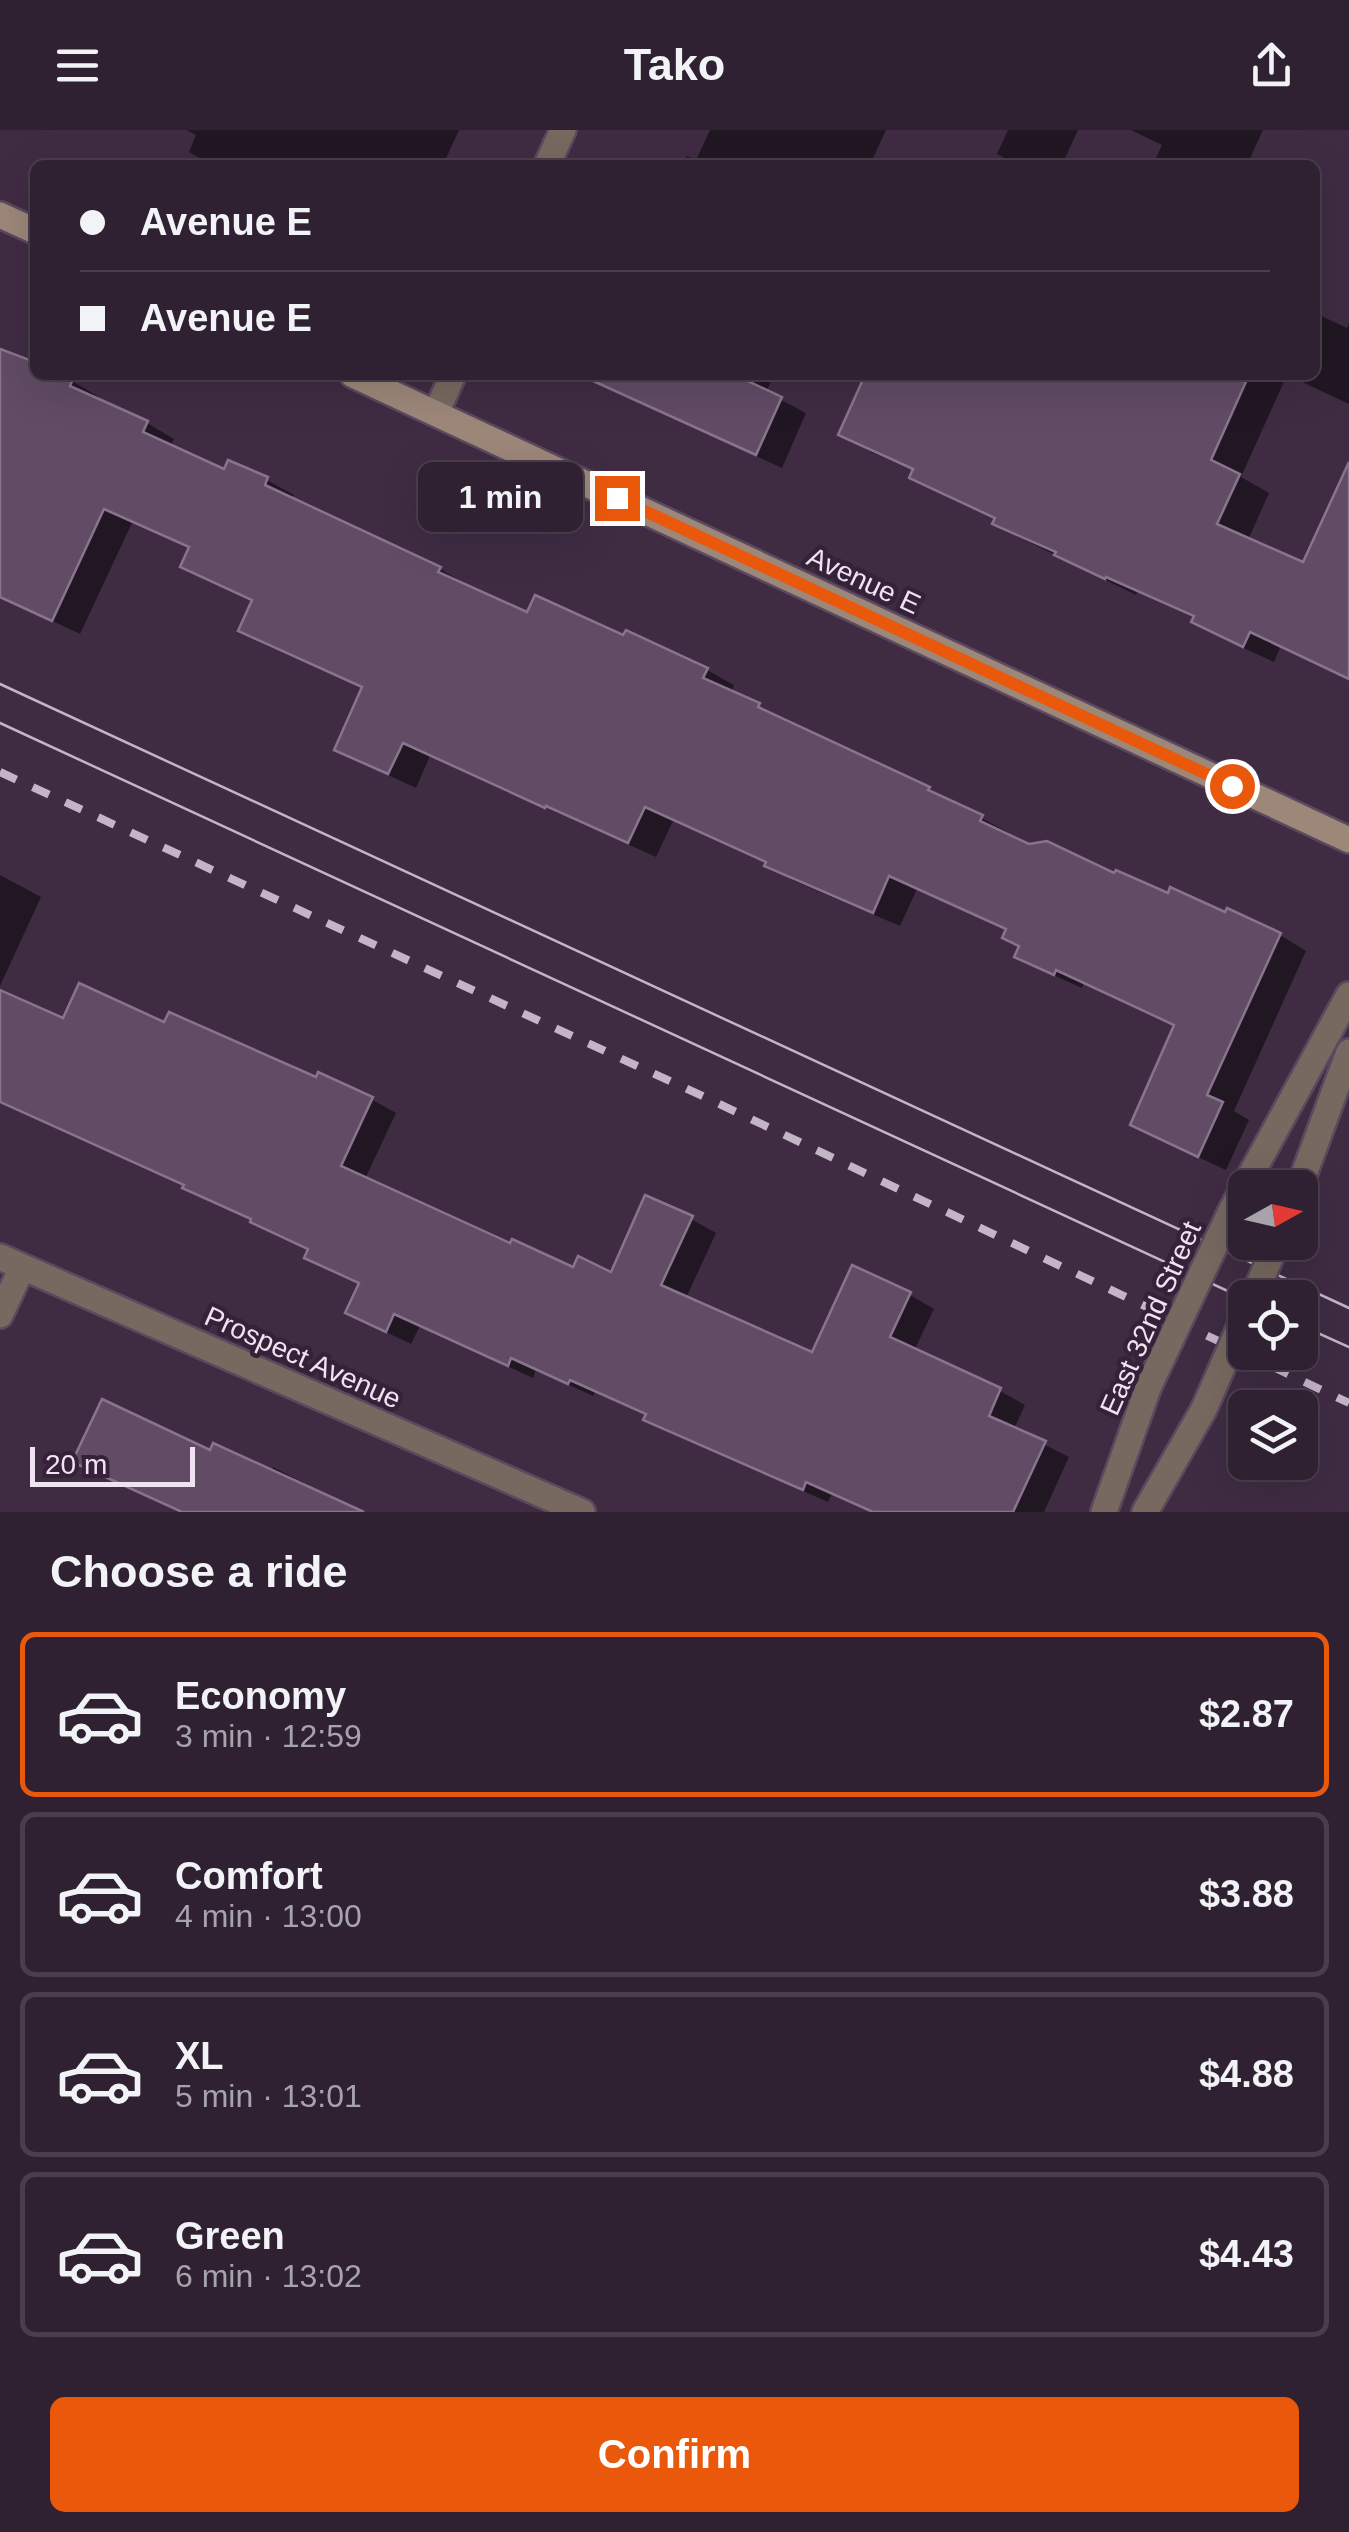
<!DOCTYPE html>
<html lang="en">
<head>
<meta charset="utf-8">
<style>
  body { margin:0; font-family:Helvetica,sans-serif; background:#37293a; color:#f1f3f6; height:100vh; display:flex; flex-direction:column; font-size:38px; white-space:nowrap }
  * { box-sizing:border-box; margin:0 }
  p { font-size:32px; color:#a7a3ac }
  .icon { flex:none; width:55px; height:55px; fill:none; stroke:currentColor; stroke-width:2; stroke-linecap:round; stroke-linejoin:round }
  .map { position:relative; height:1382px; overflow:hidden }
  .drawer { display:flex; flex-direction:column; background:#2f2132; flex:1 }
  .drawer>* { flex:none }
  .hud { position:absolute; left:30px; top:30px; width:1290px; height:220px; border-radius:15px; box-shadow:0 10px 40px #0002,0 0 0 2px #4a3e4d; display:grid; align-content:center; height:220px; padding:0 50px; background:#2f2132 }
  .needle { width:65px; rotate:82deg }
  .controls { position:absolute; left:1228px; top:1040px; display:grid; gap:20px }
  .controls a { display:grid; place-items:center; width:90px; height:90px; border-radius:15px; background:#2f2132; box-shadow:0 10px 40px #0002,0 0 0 2px #4a3e4d; font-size:50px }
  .scale { position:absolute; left:30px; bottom:25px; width:165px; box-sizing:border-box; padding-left:10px; border:5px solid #efe2f1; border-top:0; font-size:28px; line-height:35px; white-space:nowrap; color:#efe2f1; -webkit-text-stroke:8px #352239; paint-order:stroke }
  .end { position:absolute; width:45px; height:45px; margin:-22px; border:12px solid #ea580c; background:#fff; box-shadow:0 0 0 5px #fff }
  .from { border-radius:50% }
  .bubble { position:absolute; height:70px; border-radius:15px; background:#2f2132; box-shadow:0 10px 40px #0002,0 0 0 2px #4a3e4d; font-size:32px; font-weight:600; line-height:70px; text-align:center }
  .hud b { display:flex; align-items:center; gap:35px; height:95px; font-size:38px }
  .hud b+b { border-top:2px solid #4a3e4d }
  .hud i { width:25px; height:25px; background:#f1f3f6 }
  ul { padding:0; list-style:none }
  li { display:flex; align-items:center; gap:30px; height:165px; margin:0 20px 15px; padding:0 30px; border:5px solid #4a3e4d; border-radius:15px }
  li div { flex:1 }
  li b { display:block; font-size:38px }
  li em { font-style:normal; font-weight:600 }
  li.selected { border-color:#ea580c }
  li>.icon { width:90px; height:90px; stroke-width:1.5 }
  h2 { padding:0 50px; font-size:45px; line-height:120px }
  .primary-button { display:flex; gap:20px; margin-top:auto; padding:20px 50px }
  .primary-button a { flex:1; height:115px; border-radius:15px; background:#ea580c; color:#fff; font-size:40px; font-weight:600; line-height:115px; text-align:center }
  header { display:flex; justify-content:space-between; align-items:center; height:130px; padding:0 50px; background:#2f2132; font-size:45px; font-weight:600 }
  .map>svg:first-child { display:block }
</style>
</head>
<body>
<header><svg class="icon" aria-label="menu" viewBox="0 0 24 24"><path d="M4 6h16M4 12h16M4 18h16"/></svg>Tako<svg class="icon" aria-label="share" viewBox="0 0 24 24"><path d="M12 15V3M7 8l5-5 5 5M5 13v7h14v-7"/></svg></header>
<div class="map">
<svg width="1349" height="1382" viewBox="0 0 1349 1382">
  <rect width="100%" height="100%" fill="#3f2c43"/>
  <g fill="#0007">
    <path d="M186 0H459L443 35H212L189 22 196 5Z"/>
    <path d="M710 0H886L870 35H683L687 26 696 30Z"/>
    <path d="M1008 0H1078L1062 35H1018L997 24Z"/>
    <path d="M1131 0H1263L1247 35H1153L1162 15Z"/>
    <path d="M1315 183 1347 198 1349 193V274L1287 245H1315Z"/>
    <path d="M0 219 35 235V245H58L72 251 99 267 97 271 147 293 174 309 170 317 225 343 267 350 294 365 292 370 440 439 467 455 465 457 529 485 624 508 707 540 734 555 731 563 758 576 785 592 929 659 1009 703 1007 706 1280 805 1306 821 1234 981 1249 990 1226 1040 1161 1010 1134 994 1176 896 1084 853 1082 858 1044 841 1017 826 1022 817 1008 801 917 759 900 796 794 751 768 734 673 691 656 727 430 626 416 658 364 634 337 619 364 559 268 516 241 500 254 471 183 436 191 419 132 393 80 504 0 466Z"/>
    <path d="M585 245H774L766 262 806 283 782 338 607 258Z"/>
    <path d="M868 245H1287L1241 347 1269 363 1248 410 1304 436 1349 338V550L1280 518 1274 532 1224 509 1194 491 1195 488 1137 462 1136 465 1025 410 995 393 997 389 942 364 912 347 915 341 871 322 841 304Z"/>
    <path d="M0 745 41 767 0 856Z"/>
    <path d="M0 862 65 892 165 895 371 969 396 983 365 1049 512 1116 574 1140 613 1145 691 1089 716 1103 686 1168 814 1225 853 1139 910 1165 934 1179 914 1221 1000 1261 1025 1275 1014 1299 1069 1327 1044 1382H872L832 1364 828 1372 671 1303 646 1289 648 1286 595 1262 593 1266 536 1240 533 1248 420 1196 411 1214 373 1196 349 1182 361 1154 332 1141 310 1120 183 1056 0 973Z"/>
    <path d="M211 1323 271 1343 273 1337 337 1370 347 1382H180L101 1346 76 1331Z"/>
  </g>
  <g fill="#614b65" stroke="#8a738e" stroke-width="2.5">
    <path d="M0 219 35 232V245H64L73 249 70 256 148 291 143 302 224 339 228 330 268 347 265 355 441 437 438 442 527 482 535 465 623 505 626 500 708 538 703 548 760 573 758 577 930 657 928 660 983 685 980 691 1029 714 1047 711 1114 743 1116 740 1168 763 1170 757 1225 782 1227 778 1281 803 1207 965 1223 972 1198 1027 1130 995 1174 895 1056 840 1054 845 1014 827 1019 816 1002 808 1006 799 889 746 873 783 764 736 766 732 645 677 628 713 546 676 545 678 403 613 388 644 334 620 362 557 238 501 252 470 180 437 189 417 104 379 52 491 0 467Z"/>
    <path d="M580 245H735L782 267 756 325Z"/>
    <path d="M865 245H1249L1211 330 1240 344 1217 394 1303 432 1349 332V549L1250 502 1243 517 1191 492 1194 486 1106 447 1105 449 1054 425 1056 422 992 394 995 388 909 348 913 339 838 305Z"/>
    <path d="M79 853 164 892 169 882 316 947 318 942 373 967 341 1036 510 1113 512 1109 573 1137 578 1126 611 1142 645 1065 693 1086 661 1155 812 1222 852 1135 911 1162 890 1207 1001 1258 989 1286 1046 1311 1013 1382H873L806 1352 803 1360 643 1290 646 1284 570 1250 568 1254 511 1228 508 1236 394 1184 386 1202 345 1183 359 1153 304 1128 308 1119 250 1092 251 1089 182 1058 184 1055 0 972V860L63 888Z"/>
    <path d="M102 1269 210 1320 213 1313 364 1382H182L72 1332Z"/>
  </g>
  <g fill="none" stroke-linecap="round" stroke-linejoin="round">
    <defs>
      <g id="minor">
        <path d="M547 35 563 0"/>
        <path d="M436 283 453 245"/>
        <path d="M0 1127 582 1382"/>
        <path d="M0 1185 22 1138"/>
      </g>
      <g id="tertiary">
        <path d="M1299 1058 1349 922"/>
        <path d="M1231 1081 1349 865"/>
        <path d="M1104 1382 1148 1258"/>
        <path d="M1145 1382 1204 1279"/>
      </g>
      <g id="secondary">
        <path d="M0 85 35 101"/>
        <path d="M353 245 1349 710"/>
      </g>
    </defs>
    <use href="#minor" stroke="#5b495f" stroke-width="30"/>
    <use href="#tertiary" stroke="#5b495f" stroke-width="30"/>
    <use href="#secondary" stroke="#5b495f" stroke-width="30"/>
    <use href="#minor" stroke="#776960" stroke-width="25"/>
    <use href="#tertiary" stroke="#776960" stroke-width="25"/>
    <use href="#secondary" stroke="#9c8779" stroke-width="25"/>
    <g stroke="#c3b5c6" stroke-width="2.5">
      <path d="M0 554 1349 1178"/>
      <path d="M0 593 1245 1169"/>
      <path d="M1300 1195 1349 1217"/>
    </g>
    <path stroke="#c3b5c6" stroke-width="8" stroke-dasharray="18 18" stroke-linecap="butt" d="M0 642 711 970 1349 1273"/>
    <defs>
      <g id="tertiary-bridge">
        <path d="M1253 1168 1277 1112"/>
        <path d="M1148 1258 1231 1081"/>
        <path d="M1204 1279 1245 1185"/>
      </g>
    </defs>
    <use href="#tertiary-bridge" stroke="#5b495f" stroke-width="30" stroke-linecap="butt"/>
    <use href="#tertiary-bridge" stroke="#776960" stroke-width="25"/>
  </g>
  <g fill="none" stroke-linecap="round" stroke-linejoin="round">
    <path stroke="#ea580c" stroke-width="12" d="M617 368 1232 656"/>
  </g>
  <g text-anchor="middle" stroke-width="9" stroke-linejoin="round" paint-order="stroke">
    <g font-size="28" fill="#efe2f1" stroke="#352239">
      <text transform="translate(864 450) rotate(25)" y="10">Avenue E</text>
      <text transform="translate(1150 1188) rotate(-66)" y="10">East 32nd Street</text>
      <text transform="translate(303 1227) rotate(24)" y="10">Prospect Avenue</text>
    </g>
  </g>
</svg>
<div class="controls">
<a><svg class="needle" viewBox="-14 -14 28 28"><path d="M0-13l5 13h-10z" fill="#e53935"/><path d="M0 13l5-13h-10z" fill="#a7a3ac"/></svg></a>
<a><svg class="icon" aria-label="locate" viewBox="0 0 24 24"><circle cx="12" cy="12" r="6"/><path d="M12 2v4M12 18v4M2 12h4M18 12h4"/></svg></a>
<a><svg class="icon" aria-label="layers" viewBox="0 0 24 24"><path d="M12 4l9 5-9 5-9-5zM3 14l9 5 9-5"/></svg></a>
</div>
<div class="scale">20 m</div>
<i class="end from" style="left:1232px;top:656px"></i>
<i class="end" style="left:617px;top:368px"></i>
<div class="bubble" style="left:418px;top:332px;width:165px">1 min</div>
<div class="hud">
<b><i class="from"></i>Avenue E</b>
<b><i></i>Avenue E</b>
</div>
</div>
<section class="drawer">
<h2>Choose a ride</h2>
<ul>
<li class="selected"><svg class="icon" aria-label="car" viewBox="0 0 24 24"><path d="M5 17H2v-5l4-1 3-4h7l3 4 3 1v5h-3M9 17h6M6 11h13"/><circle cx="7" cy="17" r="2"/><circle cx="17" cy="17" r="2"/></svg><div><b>Economy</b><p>3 min · 12:59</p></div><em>$2.87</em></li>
<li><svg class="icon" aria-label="car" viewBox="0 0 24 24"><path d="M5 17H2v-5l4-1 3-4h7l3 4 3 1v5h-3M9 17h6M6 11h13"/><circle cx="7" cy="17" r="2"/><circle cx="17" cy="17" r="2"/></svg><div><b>Comfort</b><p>4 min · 13:00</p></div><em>$3.88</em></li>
<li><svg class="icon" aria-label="car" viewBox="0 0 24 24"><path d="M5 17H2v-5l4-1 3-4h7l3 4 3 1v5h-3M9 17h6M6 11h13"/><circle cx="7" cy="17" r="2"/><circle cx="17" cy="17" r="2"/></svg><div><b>XL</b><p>5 min · 13:01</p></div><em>$4.88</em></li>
<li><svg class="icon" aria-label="car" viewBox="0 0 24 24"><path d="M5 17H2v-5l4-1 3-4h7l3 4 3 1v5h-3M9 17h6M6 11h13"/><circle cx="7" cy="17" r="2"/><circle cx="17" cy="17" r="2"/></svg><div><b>Green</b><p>6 min · 13:02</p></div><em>$4.43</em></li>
</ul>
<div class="primary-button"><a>Confirm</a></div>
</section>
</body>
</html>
